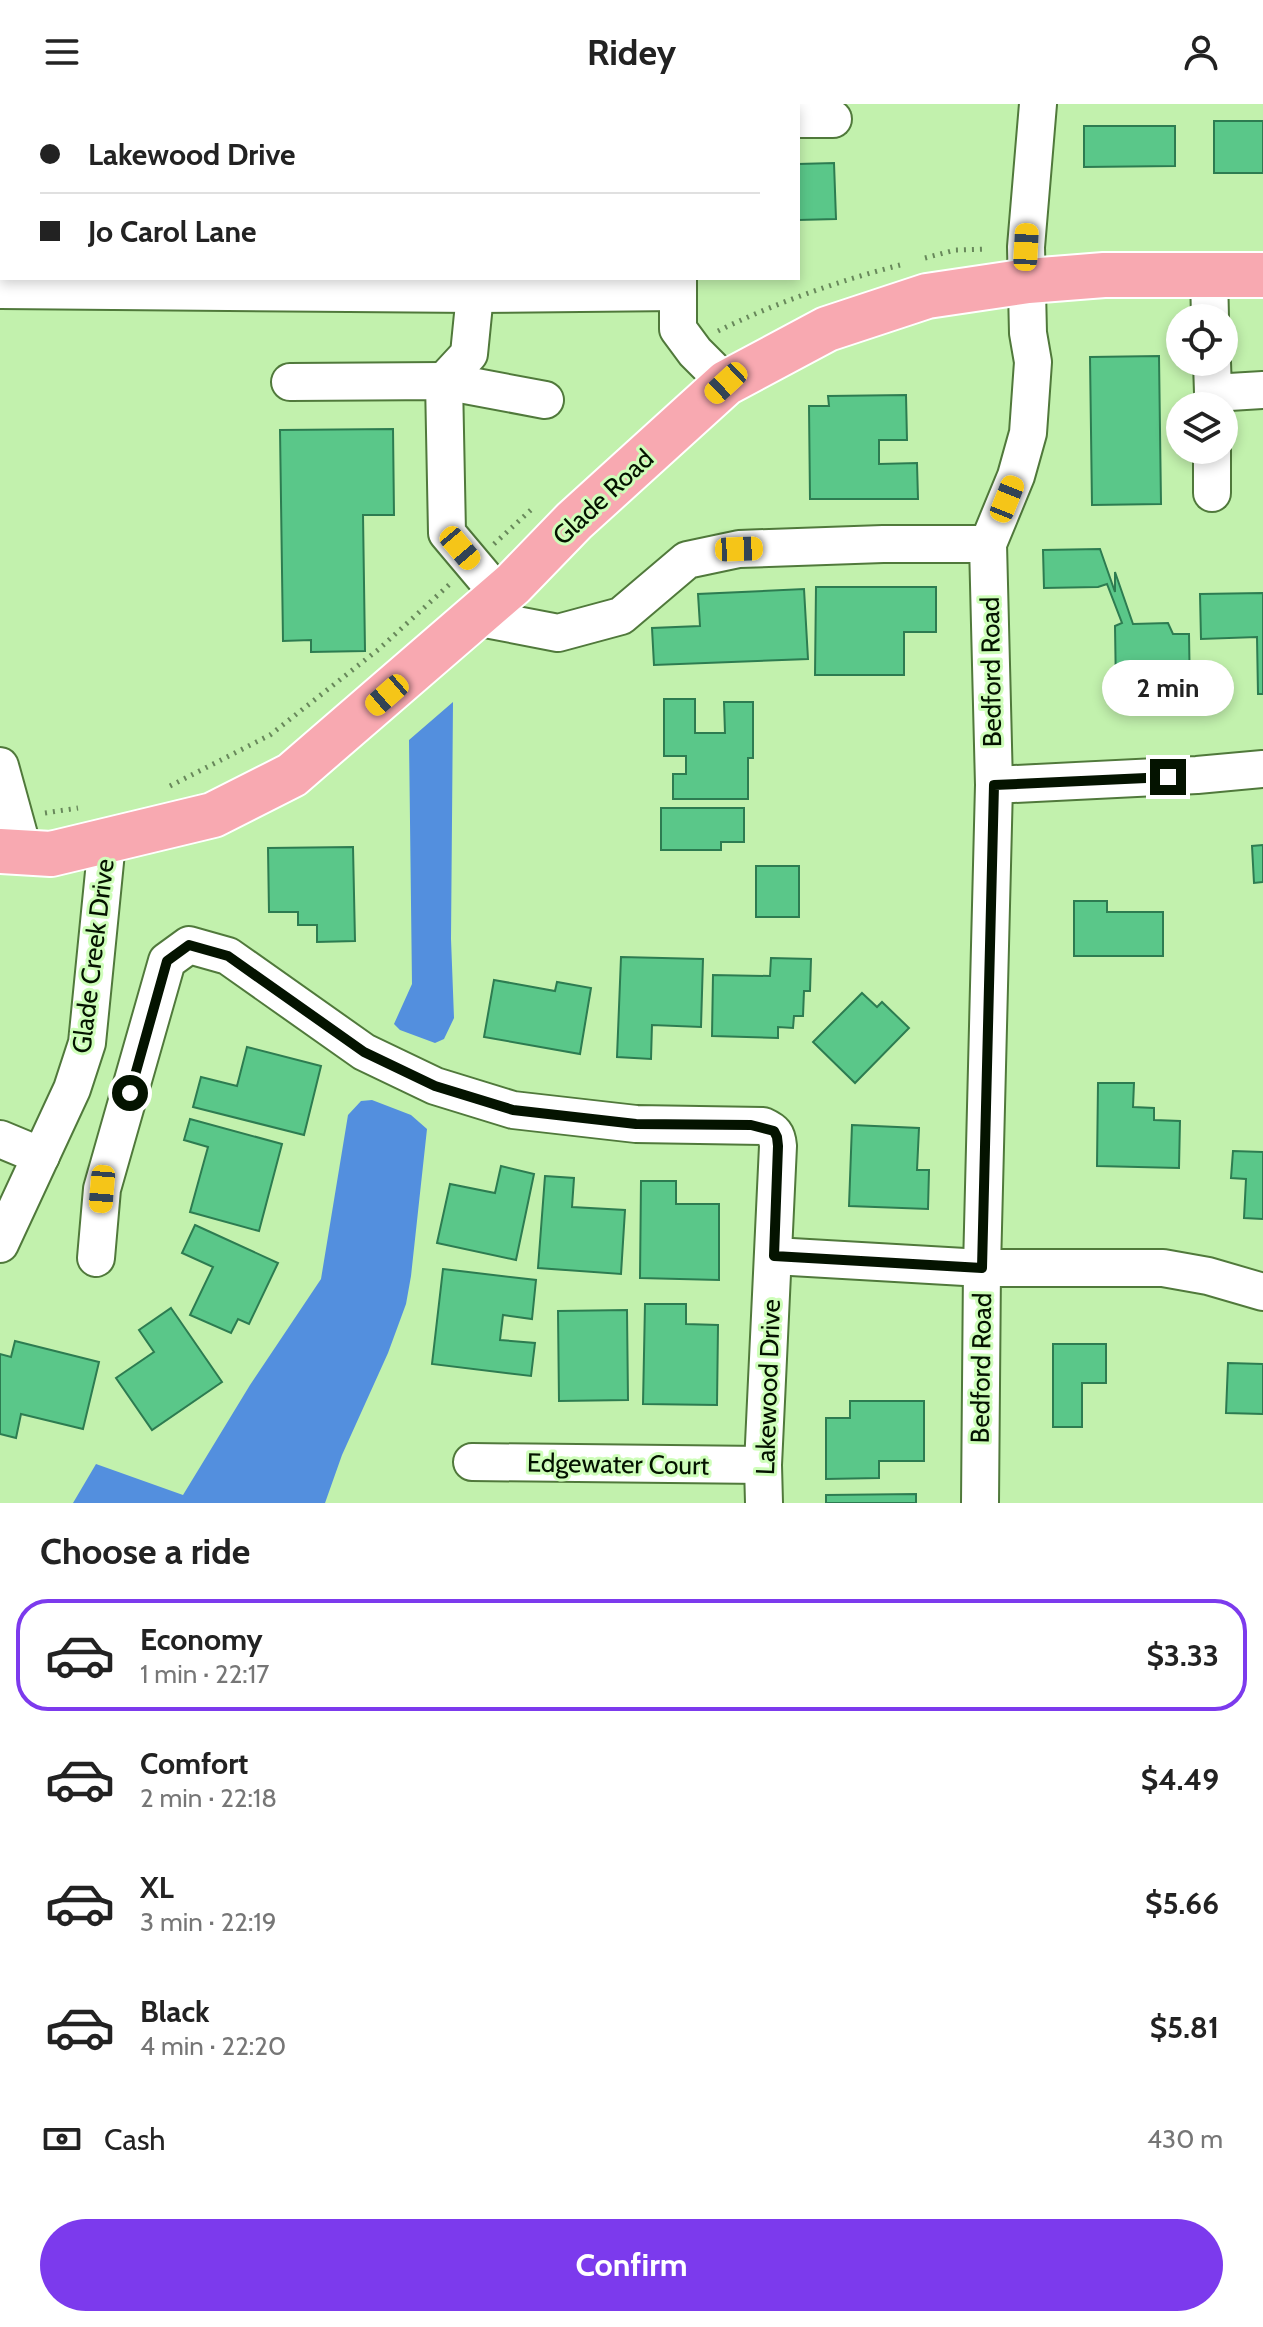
<!DOCTYPE html>
<html lang="en">
<head>
<meta charset="utf-8">
<style>
  body { margin:0; font-family:Cabin,sans-serif; background:#f2f2f2; color:#222; height:100vh; display:flex; flex-direction:column; font-size:30px; white-space:nowrap }
  * { box-sizing:border-box; margin:0 }
  p { font-size:26px; color:#767676 }
  .icon { flex:none; width:44px; height:44px; fill:none; stroke:currentColor; stroke-width:2; stroke-linecap:round; stroke-linejoin:round }
  .map { position:relative; height:1399px; overflow:hidden }
  .details { display:flex; flex-direction:column; background:#fff; flex:1 }
  .details>* { flex:none }
  .banner { position:absolute; left:0px; top:0px; width:800px; height:176px; box-shadow:0 4px 12px #0003; display:grid; align-content:center; height:176px; padding:0 40px; background:#fff }
  .tools { position:absolute; left:1166px; top:200px; display:grid; gap:16px }
  .tools a { display:grid; place-items:center; width:72px; height:72px; border-radius:50%; background:#fff; box-shadow:0 4px 12px #0003; font-size:40px }
  .end { position:absolute; width:36px; height:36px; margin:-18px; border:10px solid #041300; background:#fff; box-shadow:0 0 0 4px #fff }
  .from { border-radius:50% }
  .bubble { position:absolute; height:56px; border-radius:28px; background:#fff; box-shadow:0 4px 12px #0003; font-size:26px; font-weight:800; line-height:56px; text-align:center }
  .car { position:absolute; width:24px; height:48px; margin:-24px -12px; border-radius:10px; box-shadow:0 0 6px 2px #0007; background:linear-gradient(#f5c518 24%,#345 0 40%,#f5c518 0 76%,#345 0 86%,#f5c518 0) }
  .banner b { display:flex; align-items:center; gap:28px; height:76px; font-size:30px }
  .banner b+b { border-top:2px solid #e0e0e0 }
  .banner i { width:20px; height:20px; background:#222 }
  ul { padding:0; list-style:none }
  li { display:flex; align-items:center; gap:24px; height:112px; margin:0 16px 12px; padding:0 24px; border:4px solid transparent; border-radius:32px }
  li div { flex:1 }
  li b { display:block; font-size:30px }
  li em { font-style:normal; font-weight:800 }
  li.on { border-color:#7c3aed }
  li>.icon { width:72px; height:72px; stroke-width:1.5 }
  h2 { padding:0 40px; font-size:36px; line-height:96px }
  .pay { display:flex; align-items:center; gap:20px; height:88px; padding:0 40px; font-size:30px }
  .pay p { margin-inline-start:auto }
  .primary-button { display:flex; gap:16px; margin-top:auto; padding:16px 40px }
  .primary-button a { flex:1; height:92px; border-radius:48px; background:#7c3aed; color:#fff; font-size:32px; font-weight:800; line-height:92px; text-align:center }
  header { display:flex; justify-content:space-between; align-items:center; height:104px; padding:0 40px; background:#fff; font-size:36px; font-weight:800 }
  .map>svg:first-child { display:block }
</style>
</head>
<body>
<header><svg class="icon" aria-label="menu" viewBox="0 0 24 24"><path d="M4 6h16M4 12h16M4 18h16"/></svg>Ridey<svg class="icon" aria-label="person" viewBox="0 0 24 24"><circle cx="12" cy="8" r="4"/><path d="M4 21q1-7 8-7t8 7"/></svg></header>
<div class="map">
<svg width="1263" height="1399" viewBox="0 0 1263 1399">
  <rect width="100%" height="100%" fill="#c2f1ad"/>
  <g fill="#538fde">
    <path d="M453 598 451 835 454 914 444 935 435 939 400 926 394 920 412 880 409 636Z"/>
    <path d="M372 996 411 1011 427 1025 411 1172 406 1200 388 1249 342 1351 325 1399H73L96 1360 183 1391 250 1281 321 1175 348 1011 361 997Z"/>
  </g>
  <g fill="#5ac789" stroke="#2d7c51" stroke-width="2">
    <path d="M494 0H584L494 2Z"/>
    <rect x="1214" y="17" width="49" height="52"/>
    <path d="M1084 22H1175V62L1084 63Z"/>
    <path d="M834 59 836 115 798 116V60Z"/>
    <path d="M1159 252 1161 400 1092 401 1090 253Z"/>
    <path d="M906 291 907 336H879V360L917 359 918 395H810L809 302H829L828 292Z"/>
    <path d="M393 325 394 411H363L365 547 311 548V536L283 537 280 326Z"/>
    <path d="M1100 445 1115 488V468L1133 520 1168 519 1173 530H1189L1190 592 1128 593 1146 587H1116L1115 522 1122 519 1107 480 1098 483 1044 484 1043 446Z"/>
    <path d="M816 483H936V528H904V571H815Z"/>
    <path d="M804 485 808 555 654 561 652 524 700 522 698 490Z"/>
    <path d="M1263 489V590H1258L1257 533 1201 535 1200 490Z"/>
    <path d="M664 595H695V629H725L724 598H753V654H748V695H673V670H686V652H664Z"/>
    <path d="M661 704H744V738H721V746H661Z"/>
    <path d="M1263 741V778L1254 779 1252 742Z"/>
    <path d="M353 743 355 837 317 838V821H298V808H269L268 744Z"/>
    <rect x="756" y="762" width="43" height="51"/>
    <path d="M1074 797H1107V808H1163V852H1074Z"/>
    <path d="M621 853 703 855 701 923 652 921 651 955 617 953Z"/>
    <path d="M771 854 811 855 810 887H804L803 912H794L793 924 778 923V934L712 932 713 871 770 872Z"/>
    <path d="M494 876 555 887 557 878 591 884 580 950 484 933Z"/>
    <path d="M862 889 877 903 882 898 909 924 855 979 813 938Z"/>
    <path d="M247 943 321 962 304 1031 193 1003 201 973 237 982Z"/>
    <path d="M1098 979H1134L1133 1003 1154 1004V1016L1180 1017 1179 1064 1097 1062Z"/>
    <path d="M190 1015 282 1040 259 1127 190 1108 208 1043 184 1036Z"/>
    <path d="M852 1021 919 1024 917 1066H929L928 1105 849 1102Z"/>
    <path d="M1233 1047 1263 1048V1115L1244 1114 1246 1075 1231 1074Z"/>
    <path d="M501 1062 534 1070 516 1156 437 1139 450 1080 495 1089Z"/>
    <path d="M545 1072 574 1074 572 1103 625 1106 621 1170 538 1164Z"/>
    <path d="M641 1077H676V1100H719V1176L640 1174Z"/>
    <path d="M195 1121 278 1159 249 1220 238 1215 231 1229 190 1211 213 1163 182 1149Z"/>
    <path d="M443 1165 536 1176 532 1215 503 1211 500 1236 535 1239 531 1272 432 1260Z"/>
    <path d="M645 1200H686V1220L718 1221 717 1301 643 1300Z"/>
    <path d="M171 1204 222 1278 152 1326 116 1274 154 1248 139 1226Z"/>
    <path d="M627 1206 628 1296 559 1297 558 1207Z"/>
    <path d="M15 1237 99 1258 83 1325 21 1310 16 1334 0 1330V1250L11 1253Z"/>
    <path d="M1053 1240H1106V1279H1082V1323H1053Z"/>
    <path d="M1228 1259 1263 1260V1310L1226 1309Z"/>
    <path d="M850 1297H924V1357H879V1374L826 1375V1314H850Z"/>
    <path d="M916 1390V1399H826V1391Z"/>
  </g>
  <g fill="none" stroke-linecap="round" stroke-linejoin="round">
    <defs>
      <g id="minor">
        <path d="M94 0 97 2"/>
        <path d="M286 0V2"/>
        <path d="M443 0V2"/>
        <path d="M183 2V0"/>
        <path d="M680 2V0"/>
        <path d="M798 15H833"/>
        <path d="M0 85H2"/>
        <path d="M1209 171 1210 214"/>
        <path d="M678 174V225L695 248 726 279"/>
        <path d="M0 186 475 190 678 188"/>
        <path d="M475 190 469 250 444 277 447 429 500 492"/>
        <path d="M1212 258 1213 289 1263 286"/>
        <path d="M290 278 444 277 545 296"/>
        <path d="M1212 389V346"/>
        <path d="M475 513 558 529 621 512 687 456 739 445 883 440H988"/>
        <path d="M0 662 24 749"/>
        <path d="M994 681 1197 671 1263 665"/>
        <path d="M0 1035 41 1052"/>
        <path d="M0 1140 72 985 87 939 107 738"/>
        <path d="M774 1152 982 1164H1163L1208 1172 1263 1188"/>
        <path d="M96 1154 102 1085 167 857 189 841 228 852 364 948 435 982 513 1006 636 1020 763 1022C774 1027 777 1030 778 1042L763 1361 764 1399"/>
        <path d="M472 1358 763 1361"/>
        <path d="M980 1399 982 1164 994 681 988 440 1016 372 1028 329 1033 258 1028 229 1026 143 1038 0"/>
      </g>
      <path id="major" d="M0 747 51 750 213 711 292 671 513 480 574 417 726 279 827 225 927 192 1028 177 1104 171H1263"/>
    </defs>
    <use href="#minor" stroke="#50793b" stroke-width="40"/>
    <use href="#major" stroke="#fff" stroke-width="48"/>
    <g stroke="#68885b" stroke-width="5" stroke-dasharray="2 6" stroke-linecap="butt">
      <path d="M925 154 955 146 986 145"/>
      <path d="M718 227C775 199 838 177 900 161"/>
      <path d="M494 440 534 403"/>
      <path d="M170 682 270 631 379 545 451 479"/>
      <path d="M45 709 78 704"/>
    </g>
    <use href="#minor" stroke="#fff" stroke-width="36"/>
    <use href="#major" stroke="#f8a9b1" stroke-width="44"/>
  </g>
  <g fill="none" stroke-linecap="round" stroke-linejoin="round">
    <path stroke="#041300" stroke-width="10" d="M130 989 167 857 189 841 228 852 364 948 435 982 513 1006 636 1020 751 1021 774 1027 777 1033 778 1042 774 1152 982 1164 994 681 1168 673"/>
  </g>
  <g text-anchor="middle" stroke-width="6" stroke-linejoin="round" paint-order="stroke">
    <g font-size="26" fill="#041300" stroke="#cffeba">
      <text transform="translate(603 393) rotate(-43)" y="9">Glade Road</text>
      <text transform="translate(991 568) rotate(-91)" y="9">Bedford Road</text>
      <text transform="translate(93 852) rotate(-83)" y="9">Glade Creek Drive</text>
      <text transform="translate(981 1264) rotate(-89)" y="9">Bedford Road</text>
      <text transform="translate(768 1283) rotate(-88)" y="9">Lakewood Drive</text>
      <text transform="translate(618 1360) rotate(1)" y="9">Edgewater Court</text>
    </g>
  </g>
</svg>
<div class="tools">
<a><svg class="icon" aria-label="locate" viewBox="0 0 24 24"><circle cx="12" cy="12" r="6"/><path d="M12 2v4M12 18v4M2 12h4M18 12h4"/></svg></a>
<a><svg class="icon" aria-label="layers" viewBox="0 0 24 24"><path d="M12 4l9 5-9 5-9-5zM3 14l9 5 9-5"/></svg></a>
</div>
<i class="end from" style="left:130px;top:989px"></i>
<i class="end" style="left:1168px;top:673px"></i>
<div class="bubble" style="left:1102px;top:556px;width:132px">2 min</div>
<i class="car" style="left:1026px;top:143px;rotate:3deg"></i>
<i class="car" style="left:726px;top:279px;rotate:227deg"></i>
<i class="car" style="left:1007px;top:395px;rotate:22deg"></i>
<i class="car" style="left:460px;top:444px;rotate:140deg"></i>
<i class="car" style="left:739px;top:445px;rotate:88deg"></i>
<i class="car" style="left:387px;top:591px;rotate:229deg"></i>
<i class="car" style="left:102px;top:1085px;rotate:185deg"></i>
<div class="banner">
<b><i class="from"></i>Lakewood Drive</b>
<b><i></i>Jo Carol Lane</b>
</div>
</div>
<section class="details">
<h2>Choose a ride</h2>
<ul>
<li class="on"><svg class="icon" aria-label="car" viewBox="0 0 24 24"><path d="M5 17H2v-5l4-1 3-4h7l3 4 3 1v5h-3M9 17h6M6 11h13"/><circle cx="7" cy="17" r="2"/><circle cx="17" cy="17" r="2"/></svg><div><b>Economy</b><p>1 min · 22:17</p></div><em>$3.33</em></li>
<li><svg class="icon" aria-label="car" viewBox="0 0 24 24"><path d="M5 17H2v-5l4-1 3-4h7l3 4 3 1v5h-3M9 17h6M6 11h13"/><circle cx="7" cy="17" r="2"/><circle cx="17" cy="17" r="2"/></svg><div><b>Comfort</b><p>2 min · 22:18</p></div><em>$4.49</em></li>
<li><svg class="icon" aria-label="car" viewBox="0 0 24 24"><path d="M5 17H2v-5l4-1 3-4h7l3 4 3 1v5h-3M9 17h6M6 11h13"/><circle cx="7" cy="17" r="2"/><circle cx="17" cy="17" r="2"/></svg><div><b>XL</b><p>3 min · 22:19</p></div><em>$5.66</em></li>
<li><svg class="icon" aria-label="car" viewBox="0 0 24 24"><path d="M5 17H2v-5l4-1 3-4h7l3 4 3 1v5h-3M9 17h6M6 11h13"/><circle cx="7" cy="17" r="2"/><circle cx="17" cy="17" r="2"/></svg><div><b>Black</b><p>4 min · 22:20</p></div><em>$5.81</em></li>
</ul>
<div class="pay"><svg class="icon" aria-label="cash" viewBox="0 0 24 24"><path d="M3 7h18v10H3z"/><circle cx="12" cy="12" r="2"/></svg>Cash<p>430 m</p></div>
<div class="primary-button"><a>Confirm</a></div>
</section>
</body>
</html>
